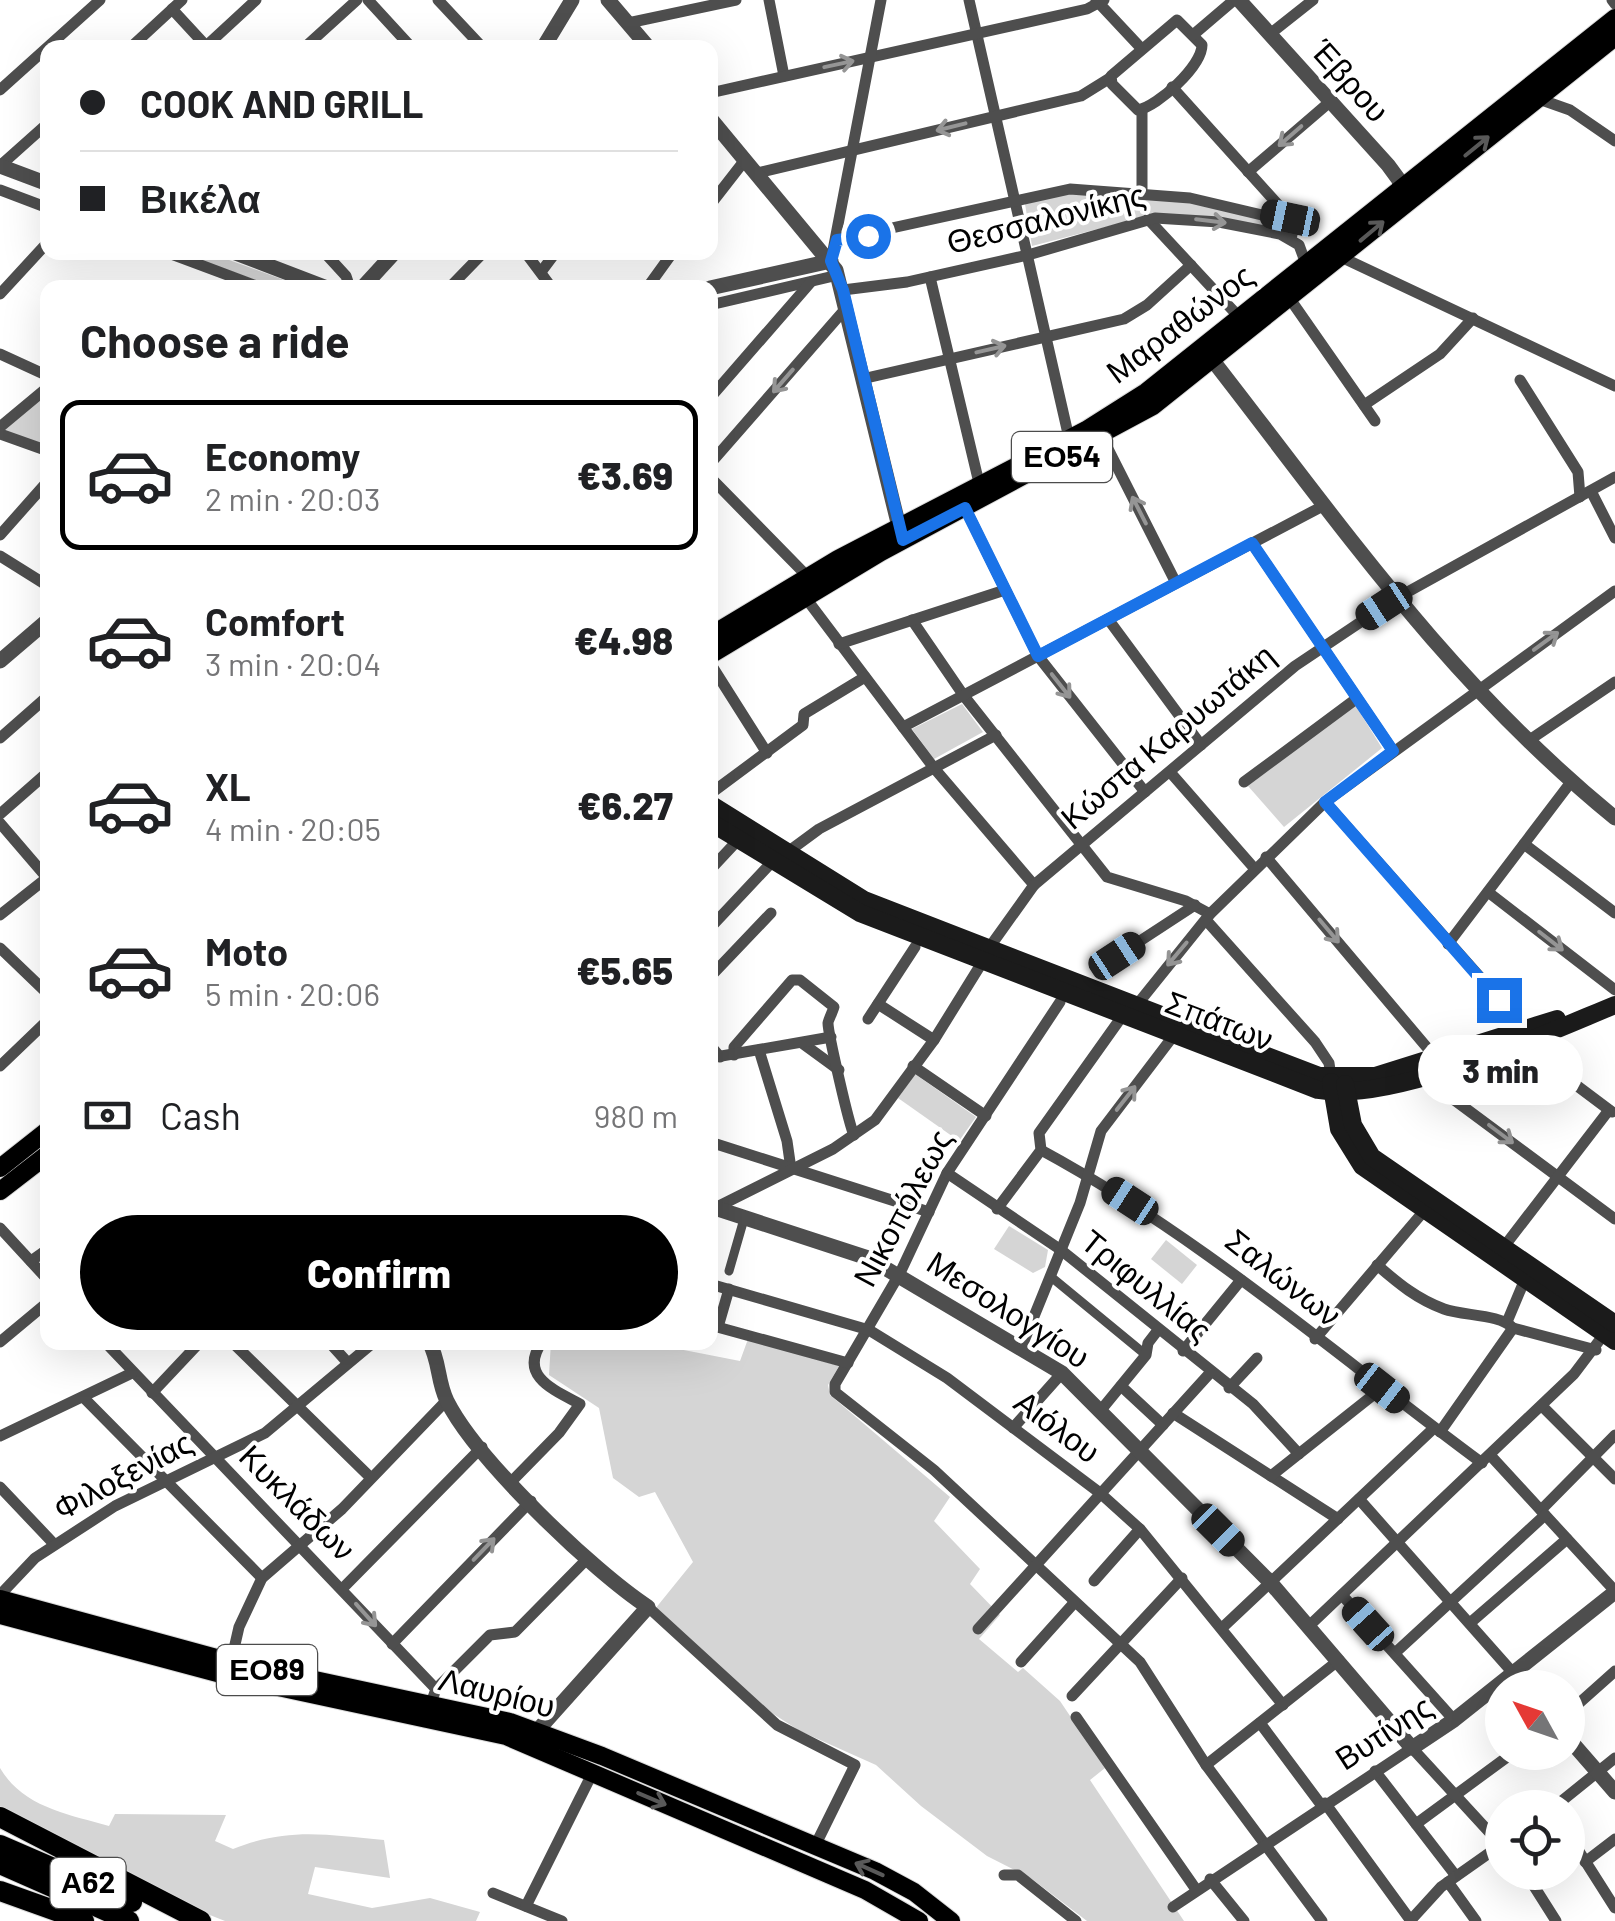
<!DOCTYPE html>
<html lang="en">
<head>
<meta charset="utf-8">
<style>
  body { margin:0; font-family:Barlow,sans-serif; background:#f6f6f6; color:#202124; height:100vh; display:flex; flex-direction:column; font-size:38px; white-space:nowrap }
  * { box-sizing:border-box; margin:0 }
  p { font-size:32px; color:#757577 }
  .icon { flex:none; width:55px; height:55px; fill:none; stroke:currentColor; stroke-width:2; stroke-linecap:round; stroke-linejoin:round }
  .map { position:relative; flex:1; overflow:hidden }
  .panel { position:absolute; left:40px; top:280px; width:678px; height:1070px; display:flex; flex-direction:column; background:#fff; border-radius:20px; box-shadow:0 10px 40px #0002 }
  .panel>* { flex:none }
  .guide { position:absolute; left:40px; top:40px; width:678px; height:220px; border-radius:20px; box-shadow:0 10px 40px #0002; display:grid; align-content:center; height:220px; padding:0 40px; background:#fff }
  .needle { width:65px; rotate:310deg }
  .buttons { position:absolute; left:1485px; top:1670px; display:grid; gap:20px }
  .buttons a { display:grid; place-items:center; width:100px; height:100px; border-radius:50%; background:#fff; box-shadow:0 10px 40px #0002; font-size:50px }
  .end { position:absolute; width:45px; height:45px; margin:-22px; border:12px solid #1a73e8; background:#fff; box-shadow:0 0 0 5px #fff }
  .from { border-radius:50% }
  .bubble { position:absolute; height:70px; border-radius:35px; background:#fff; box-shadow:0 10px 40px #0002; font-size:32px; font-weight:800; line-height:70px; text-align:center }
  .car { position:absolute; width:30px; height:60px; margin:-30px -15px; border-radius:12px; box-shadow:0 0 8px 2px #0007; background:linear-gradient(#222 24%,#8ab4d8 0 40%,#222 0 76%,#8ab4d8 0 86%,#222 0) }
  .guide b { display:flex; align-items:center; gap:35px; height:95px; font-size:38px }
  .guide b+b { border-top:2px solid #e0e0e0 }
  .guide i { width:25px; height:25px; background:#202124 }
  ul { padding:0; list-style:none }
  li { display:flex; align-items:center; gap:30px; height:150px; margin:0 20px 15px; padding:0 20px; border:5px solid transparent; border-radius:20px }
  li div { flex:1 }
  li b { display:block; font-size:38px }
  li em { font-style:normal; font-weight:800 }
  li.on { border-color:#000 }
  li>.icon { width:90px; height:90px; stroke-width:1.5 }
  h2 { padding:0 40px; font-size:45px; line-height:120px }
  .pay { display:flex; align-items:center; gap:25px; height:110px; padding:0 40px; font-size:38px }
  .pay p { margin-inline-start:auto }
  .cta { display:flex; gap:20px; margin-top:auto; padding:20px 40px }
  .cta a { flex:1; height:115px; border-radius:60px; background:#000; color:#fff; font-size:40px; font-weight:800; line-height:115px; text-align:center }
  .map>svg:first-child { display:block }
</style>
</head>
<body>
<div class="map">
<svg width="1615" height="1921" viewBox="0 0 1615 1921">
  <rect width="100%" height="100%" fill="#fff"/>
  <g fill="#d5d5d5">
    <path d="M1072 193 1196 202 1289 221V236L1152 215 1032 246 1025 204Z"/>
    <path d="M181 253H210L295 284 293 287H275Z"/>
    <path d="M47 388V448L0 430Z"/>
    <path d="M1354 703 1382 748 1284 827 1248 786Z"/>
    <path d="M962 704 983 732 934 759 912 729Z"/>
    <path d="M915 1074 976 1117 959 1141 898 1098Z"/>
    <path d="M1009 1226 1048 1250 1045 1267 1033 1273 994 1249Z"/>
    <path d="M1166 1240 1197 1265 1182 1284 1151 1259Z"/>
    <path d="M748 1339 839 1366 828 1385 830 1395 950 1497 934 1521 980 1569 970 1584 1000 1615 979 1639 1018 1672 1023 1668 1060 1701 1105 1768 1090 1780 1184 1921H1087L1032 1879 987 1856 921 1806 876 1765 800 1731 750 1699 655 1609 693 1562 655 1492 639 1497 613 1478 599 1408 549 1375 551 1342 648 1343 740 1361Z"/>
    <path d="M0 1768C23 1807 67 1814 109 1826L115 1814 226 1815 215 1841 233 1849C289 1827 326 1835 384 1840L390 1878 315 1867 308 1894 372 1908 430 1898 480 1912 476 1921H225L182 1904 0 1808Z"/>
  </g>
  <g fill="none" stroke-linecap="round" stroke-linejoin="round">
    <defs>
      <g id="primary">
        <path d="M710 636 838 559 1086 430 1146 392 1615 18"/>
        <path d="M710 655 881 552 1153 406 1615 37"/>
        <path d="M0 1168 48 1130"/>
        <path d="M0 1191 48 1154"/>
        <path d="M0 1599 231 1662 510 1722 602 1756 875 1871 914 1892 951 1921"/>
        <path d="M0 1615 236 1678 506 1736 865 1890 919 1921"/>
      </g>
      <g id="motorway">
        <path d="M0 1817 201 1921"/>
        <path d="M0 1845 132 1902"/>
        <path d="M0 1864 129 1921"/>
        <path d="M0 1891 84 1921"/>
      </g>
    </defs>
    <use href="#primary" stroke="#dbdbdb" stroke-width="20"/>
    <use href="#motorway" stroke="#dbdbdb" stroke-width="22"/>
    <g stroke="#4e4e4e" stroke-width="9">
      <path d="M729 1271 744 1219"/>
      <path d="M1050 1276 1146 1355"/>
    </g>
    <g stroke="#4e4e4e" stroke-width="11">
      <path d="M368 0 412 48"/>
      <path d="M438 0 483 48"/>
      <path d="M769 0 784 76"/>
      <path d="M969 0 1069 438"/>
      <path d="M1096 0 1140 47"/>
      <path d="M1612 0 1615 4"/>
      <path d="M172 9 208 48"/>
      <path d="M1177 20 1202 45C1202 66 1158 106 1138 110L1112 84 1111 76Z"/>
      <path d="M628 23 736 0"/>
      <path d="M1270 34 1313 0"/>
      <path d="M1193 35 1234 0"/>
      <path d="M130 48 182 0"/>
      <path d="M204 48 256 0"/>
      <path d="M304 48 357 0"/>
      <path d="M1172 87 1290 218 1294 225 1291 239"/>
      <path d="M0 90 100 0"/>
      <path d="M710 93 1087 9 1104 0"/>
      <path d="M1536 98 1570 110 1615 141"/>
      <path d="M0 166 48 123"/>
      <path d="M1248 172 1332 100"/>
      <path d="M757 173 1081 96 1110 78"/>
      <path d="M0 190 48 208"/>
      <path d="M1142 194V111"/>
      <path d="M710 205 745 160"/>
      <path d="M1148 219 1240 318"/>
      <path d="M837 240 1070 189 1190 198 1313 227"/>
      <path d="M166 252 262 288"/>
      <path d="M324 252 346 276 350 288"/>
      <path d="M525 252 552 288"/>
      <path d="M1341 257 1615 386"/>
      <path d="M831 261 881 0"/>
      <path d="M541 272 556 252"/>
      <path d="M930 277 979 483"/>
      <path d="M449 288 484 252"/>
      <path d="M647 288 673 252"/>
      <path d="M843 290 907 282 1028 255 1155 218 1219 222 1280 234 1299 245 1306 264"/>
      <path d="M0 294 48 242"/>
      <path d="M1290 299 1375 421"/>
      <path d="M710 305 838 275"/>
      <path d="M0 354 48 376"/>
      <path d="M862 379 1124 319 1147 305 1191 265"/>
      <path d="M1520 380 1578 472 1580 497"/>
      <path d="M710 398 811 282"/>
      <path d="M1364 405 1440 354 1473 318"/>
      <path d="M0 427 48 387"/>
      <path d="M0 434 48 451"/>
      <path d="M1102 437 1176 583"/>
      <path d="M710 464 847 307"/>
      <path d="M710 477 807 576"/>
      <path d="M1591 491 1615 538"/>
      <path d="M965 508 1038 656 1145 792"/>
      <path d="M0 535 48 481"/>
      <path d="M1252 543 1393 751"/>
      <path d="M0 556 48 586"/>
      <path d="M805 597 934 768 1034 885"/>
      <path d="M1108 619 1201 745"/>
      <path d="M912 620 964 696 1107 877 1186 901 1210 914"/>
      <path d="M839 644 1005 590"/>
      <path d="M710 663 767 753"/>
      <path d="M903 727 1323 506"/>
      <path d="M0 738 48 696"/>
      <path d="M1528 741 1615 682"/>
      <path d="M1170 772 1254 868"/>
      <path d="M1244 782 1356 699"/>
      <path d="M710 794 803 725 804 714 865 677"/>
      <path d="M1325 802 1525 1028"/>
      <path d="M0 814 48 772"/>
      <path d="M0 823 48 879"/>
      <path d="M1524 844 1615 913"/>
      <path d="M785 854 819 829 996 735"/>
      <path d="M1266 857 1435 1057"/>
      <path d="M710 870 738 840"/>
      <path d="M1488 892 1615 990"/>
      <path d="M0 915 48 877"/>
      <path d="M1206 920 1315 1042 1329 1063 1331 1077"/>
      <path d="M710 928 772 862"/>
      <path d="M1448 944 1571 782"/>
      <path d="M0 948 48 994"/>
      <path d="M989 948 1034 885 1295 666 1395 599 1615 477"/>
      <path d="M1117 956 1195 905"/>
      <path d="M710 977 771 913"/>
      <path d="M1060 1002 947 1173 900 1273 835 1384V1392L934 1470 1140 1662 1206 1765 1322 1921"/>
      <path d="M878 1004 934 1040"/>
      <path d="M1136 1006 1210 914 1325 802 1615 591"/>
      <path d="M868 1019 915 947"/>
      <path d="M802 1043 839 1070"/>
      <path d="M1520 1043 1612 1112"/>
      <path d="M710 1045 720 1057"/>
      <path d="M759 1050 787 1141 791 1169"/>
      <path d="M734 1055V1047L792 980H800L834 1007C834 1008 828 1021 828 1023 828 1033 849 1125 854 1135"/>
      <path d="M710 1058 831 1037"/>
      <path d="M0 1066 48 1020"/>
      <path d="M913 1066 986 1116"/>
      <path d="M1422 1076 1615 1219"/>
      <path d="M710 1142 929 1212"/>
      <path d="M1041 1150C1200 1236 1337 1356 1482 1463"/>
      <path d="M947 1173 1061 1250 1253 1404 1299 1454"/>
      <path d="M715 1208 833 1149 875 1120 934 1040 983 961"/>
      <path d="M997 1209 1041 1150 1039 1133 1123 1015"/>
      <path d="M0 1228 48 1280"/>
      <path d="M1503 1248 1609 1110"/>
      <path d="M31 1261 48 1249"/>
      <path d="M1377 1265C1399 1284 1417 1299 1444 1309 1464 1316 1500 1314 1513 1328"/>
      <path d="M710 1284 869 1330 947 1378 1100 1493 1140 1529 1283 1705"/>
      <path d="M1507 1322 1525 1279"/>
      <path d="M710 1325 848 1363"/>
      <path d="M718 1327 729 1289"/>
      <path d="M1315 1339 1424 1211"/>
      <path d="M0 1342 48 1302"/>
      <path d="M105 1342 436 1689 430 1706"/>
      <path d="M232 1342 370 1477"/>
      <path d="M329 1342 348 1363"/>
      <path d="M1022 1346 1080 1203 1101 1131 1174 1035"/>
      <path d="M1183 1351 1241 1280"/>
      <path d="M1121 1386 1163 1425"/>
      <path d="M1229 1388 1257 1358"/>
      <path d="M152 1393 200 1342"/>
      <path d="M83 1397 262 1578"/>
      <path d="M1542 1406 1615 1479"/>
      <path d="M1101 1410 1146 1355 1148 1343 1158 1330"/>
      <path d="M1173 1413 1338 1519"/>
      <path d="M1013 1428 1062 1373"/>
      <path d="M1440 1432 1513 1328 1596 1350"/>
      <path d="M0 1436 132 1373"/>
      <path d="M1490 1455 1615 1591"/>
      <path d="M1271 1476 1382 1388"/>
      <path d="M512 1481 559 1433 580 1404C554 1390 518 1376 542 1342"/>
      <path d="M0 1487 54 1544"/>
      <path d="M1359 1499 1514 1674"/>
      <path d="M1541 1510 1615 1435"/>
      <path d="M1094 1581 1140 1529"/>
      <path d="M343 1588 482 1447"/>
      <path d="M0 1595 35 1558 115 1506 265 1433 374 1342"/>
      <path d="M1342 1595 1454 1720"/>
      <path d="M648 1607 777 1725 855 1765 815 1846"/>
      <path d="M1470 1623 1567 1539"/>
      <path d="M1310 1625 1574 1374 1605 1333"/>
      <path d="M1222 1628 1434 1428"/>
      <path d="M978 1629 1210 1373"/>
      <path d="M392 1644 531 1501"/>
      <path d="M1395 1653 1545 1515"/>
      <path d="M231 1662 239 1627 262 1578 342 1509 447 1400"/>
      <path d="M1021 1662 1074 1603"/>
      <path d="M436 1689 490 1635 515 1632 587 1559"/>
      <path d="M1072 1696 1182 1578"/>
      <path d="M1568 1713 1615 1671"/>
      <path d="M1076 1717 1195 1888"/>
      <path d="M1260 1723 1322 1806"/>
      <path d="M1206 1765 1339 1660"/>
      <path d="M1375 1771 1456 1876"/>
      <path d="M1325 1803 1411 1921"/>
      <path d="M1553 1808 1615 1758"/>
      <path d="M1416 1824 1514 1752"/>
      <path d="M1568 1834 1615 1908"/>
      <path d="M1585 1862 1615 1839"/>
      <path d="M1525 1872 1556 1921"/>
      <path d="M1004 1875H1018L1076 1921"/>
      <path d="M1210 1879 1244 1921"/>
      <path d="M1448 1882 1476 1921"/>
      <path d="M493 1893 562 1921"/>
      <path d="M526 1906 592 1774"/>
      <path d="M1173 1907 1412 1748 1502 1846"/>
      <path d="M1410 1921 1441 1887 1502 1844"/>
    </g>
    <g stroke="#4e4e4e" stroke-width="15">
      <path d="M608 0 649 48"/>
      <path d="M1239 0 1388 165 1399 180 1402 198"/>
      <path d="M543 48 572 0"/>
      <path d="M710 118 836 270 901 535"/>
      <path d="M0 166 48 184"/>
      <path d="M233 252 327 288"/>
      <path d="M362 288 395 252"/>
      <path d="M710 288 831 261"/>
      <path d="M1207 353C1339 522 1446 680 1615 818"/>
      <path d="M0 661 48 620"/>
      <path d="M710 1211 715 1208 868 1258 1062 1373 1270 1582 1412 1748 1454 1720 1615 1592"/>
      <path d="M429 1342C440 1361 437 1381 447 1401 476 1459 593 1571 648 1607L537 1731 532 1742"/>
      <path d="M1568 1738 1615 1792"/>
    </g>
    <g stroke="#1b1b1b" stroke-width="18">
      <path d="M710 804 864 900 1319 1076H1375L1557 1019"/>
      <path d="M710 822 860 913 1318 1090C1394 1103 1542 1035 1615 1005"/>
      <path d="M1331 1082 1339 1129 1362 1166 1615 1341"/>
      <path d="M1345 1084 1353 1125 1372 1157 1615 1324"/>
    </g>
    <use href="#primary" stroke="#000" stroke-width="18"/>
    <use href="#motorway" stroke="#000" stroke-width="20"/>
  </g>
  <defs><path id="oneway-shaft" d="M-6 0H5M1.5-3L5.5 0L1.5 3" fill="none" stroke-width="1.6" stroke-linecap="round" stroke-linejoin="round" transform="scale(2.5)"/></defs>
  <g stroke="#959595">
    <use href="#oneway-shaft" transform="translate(839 64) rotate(-12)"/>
    <use href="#oneway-shaft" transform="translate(951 127) rotate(166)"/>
    <use href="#oneway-shaft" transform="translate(1290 136) rotate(139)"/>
    <use href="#oneway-shaft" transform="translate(1211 221) rotate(7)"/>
    <use href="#oneway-shaft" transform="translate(991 349) rotate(-13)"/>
    <use href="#oneway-shaft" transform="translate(783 381) rotate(131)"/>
    <use href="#oneway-shaft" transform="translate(1139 510) rotate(-117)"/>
    <use href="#oneway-shaft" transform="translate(1546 641) rotate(-36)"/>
    <use href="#oneway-shaft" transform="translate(1061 686) rotate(52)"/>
    <use href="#oneway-shaft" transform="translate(1329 931) rotate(50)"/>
    <use href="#oneway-shaft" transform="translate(1551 941) rotate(38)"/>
    <use href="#oneway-shaft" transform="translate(1177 954) rotate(130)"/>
    <use href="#oneway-shaft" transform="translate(1126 1098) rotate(-52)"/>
    <use href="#oneway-shaft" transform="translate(1501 1134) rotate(37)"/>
    <use href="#oneway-shaft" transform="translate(484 1549) rotate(-46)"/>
    <use href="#oneway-shaft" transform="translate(366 1615) rotate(48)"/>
  </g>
  <g stroke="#595959">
    <use href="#oneway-shaft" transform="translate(1477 146) rotate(-39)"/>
    <use href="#oneway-shaft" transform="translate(1372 231) rotate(-40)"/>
    <use href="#oneway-shaft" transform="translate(652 1799) rotate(23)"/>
    <use href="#oneway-shaft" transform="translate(869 1869) rotate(-156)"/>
  </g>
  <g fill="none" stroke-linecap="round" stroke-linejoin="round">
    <path stroke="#1a73e8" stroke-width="12" d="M868 236 837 240 831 261 843 290 903 540 965 508 1038 656 1252 543 1393 751 1325 802 1499 1000"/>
  </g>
  <g text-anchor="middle" stroke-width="8" stroke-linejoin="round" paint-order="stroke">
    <g fill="#fff" stroke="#4c4c4c" stroke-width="2.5">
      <rect x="1012" y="432" width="100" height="50" rx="8"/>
      <rect x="217" y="1645" width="100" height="50" rx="8"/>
      <rect x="50.5" y="1858" width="75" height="50" rx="8"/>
    </g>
    <g font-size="30" font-weight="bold" fill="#000">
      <text x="1062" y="467">ΕΟ54</text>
      <text x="267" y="1680">ΕΟ89</text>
      <text x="88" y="1893">Α62</text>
    </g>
    <g font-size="32" fill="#000" stroke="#fff">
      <text transform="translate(1350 81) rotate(48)" y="11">Έβρου</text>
      <text transform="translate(1046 219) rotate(-14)" y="11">Θεσσαλονίκης</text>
      <text transform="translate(1180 324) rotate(-37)" y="11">Μαραθώνος</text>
      <text transform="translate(1168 737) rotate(-40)" y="11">Κώστα Καρυωτάκη</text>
      <text transform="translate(1219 1021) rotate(21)" y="11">Σπάτων</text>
      <text transform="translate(903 1208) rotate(-62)" y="11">Νικοπόλεως</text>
      <text transform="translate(1283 1278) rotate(38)" y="11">Σαλώνων</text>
      <text transform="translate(1146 1286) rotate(39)" y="11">Τριφυλλίας</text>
      <text transform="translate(1008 1310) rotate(33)" y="11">Μεσολογγίου</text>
      <text transform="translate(1057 1427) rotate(37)" y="11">Αιόλου</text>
      <text transform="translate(123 1476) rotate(-28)" y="11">Φιλοξενίας</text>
      <text transform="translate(297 1503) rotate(45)" y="11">Κυκλάδων</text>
      <text transform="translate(497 1693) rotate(14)" y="11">Λαυρίου</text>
      <text transform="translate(1384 1733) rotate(-33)" y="11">Βυτίνης</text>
    </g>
  </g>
</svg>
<div class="buttons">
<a><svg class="needle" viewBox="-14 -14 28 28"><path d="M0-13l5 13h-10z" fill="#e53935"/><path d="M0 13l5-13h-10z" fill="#757577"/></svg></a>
<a><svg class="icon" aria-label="locate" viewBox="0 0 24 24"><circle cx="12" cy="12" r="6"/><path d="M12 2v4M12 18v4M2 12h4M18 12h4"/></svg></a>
</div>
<i class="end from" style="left:868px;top:236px"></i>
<i class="end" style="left:1499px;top:1000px"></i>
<div class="bubble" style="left:1418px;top:1035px;width:165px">3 min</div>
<i class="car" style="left:1290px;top:218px;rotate:282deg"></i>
<i class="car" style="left:1384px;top:606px;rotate:237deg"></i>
<i class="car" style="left:1117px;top:956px;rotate:57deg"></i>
<i class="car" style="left:1130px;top:1201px;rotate:303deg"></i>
<i class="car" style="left:1382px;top:1388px;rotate:128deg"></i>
<i class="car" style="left:1218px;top:1530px;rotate:135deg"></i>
<i class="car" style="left:1368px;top:1624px;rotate:318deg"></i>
<div class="guide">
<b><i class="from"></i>COOK AND GRILL</b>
<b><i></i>Βικέλα</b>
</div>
<section class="panel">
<h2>Choose a ride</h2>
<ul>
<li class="on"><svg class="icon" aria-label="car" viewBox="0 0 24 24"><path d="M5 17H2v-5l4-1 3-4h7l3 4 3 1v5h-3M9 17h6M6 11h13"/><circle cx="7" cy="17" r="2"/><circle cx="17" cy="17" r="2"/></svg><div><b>Economy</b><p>2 min · 20:03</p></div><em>€3.69</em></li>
<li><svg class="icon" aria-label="car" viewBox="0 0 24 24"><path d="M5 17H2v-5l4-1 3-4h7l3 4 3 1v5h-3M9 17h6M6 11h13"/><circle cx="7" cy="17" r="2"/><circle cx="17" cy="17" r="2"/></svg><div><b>Comfort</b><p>3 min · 20:04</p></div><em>€4.98</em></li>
<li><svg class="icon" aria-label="car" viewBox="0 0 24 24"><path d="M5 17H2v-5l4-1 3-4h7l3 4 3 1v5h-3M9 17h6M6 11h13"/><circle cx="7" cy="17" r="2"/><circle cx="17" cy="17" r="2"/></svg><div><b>XL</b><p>4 min · 20:05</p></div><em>€6.27</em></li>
<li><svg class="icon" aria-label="car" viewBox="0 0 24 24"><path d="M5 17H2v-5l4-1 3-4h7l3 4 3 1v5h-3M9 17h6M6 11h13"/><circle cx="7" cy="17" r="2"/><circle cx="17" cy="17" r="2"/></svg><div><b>Moto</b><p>5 min · 20:06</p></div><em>€5.65</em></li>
</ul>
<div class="pay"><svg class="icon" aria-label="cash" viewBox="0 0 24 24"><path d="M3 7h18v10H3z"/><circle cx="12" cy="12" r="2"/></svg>Cash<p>980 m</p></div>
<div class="cta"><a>Confirm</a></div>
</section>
</div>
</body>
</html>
